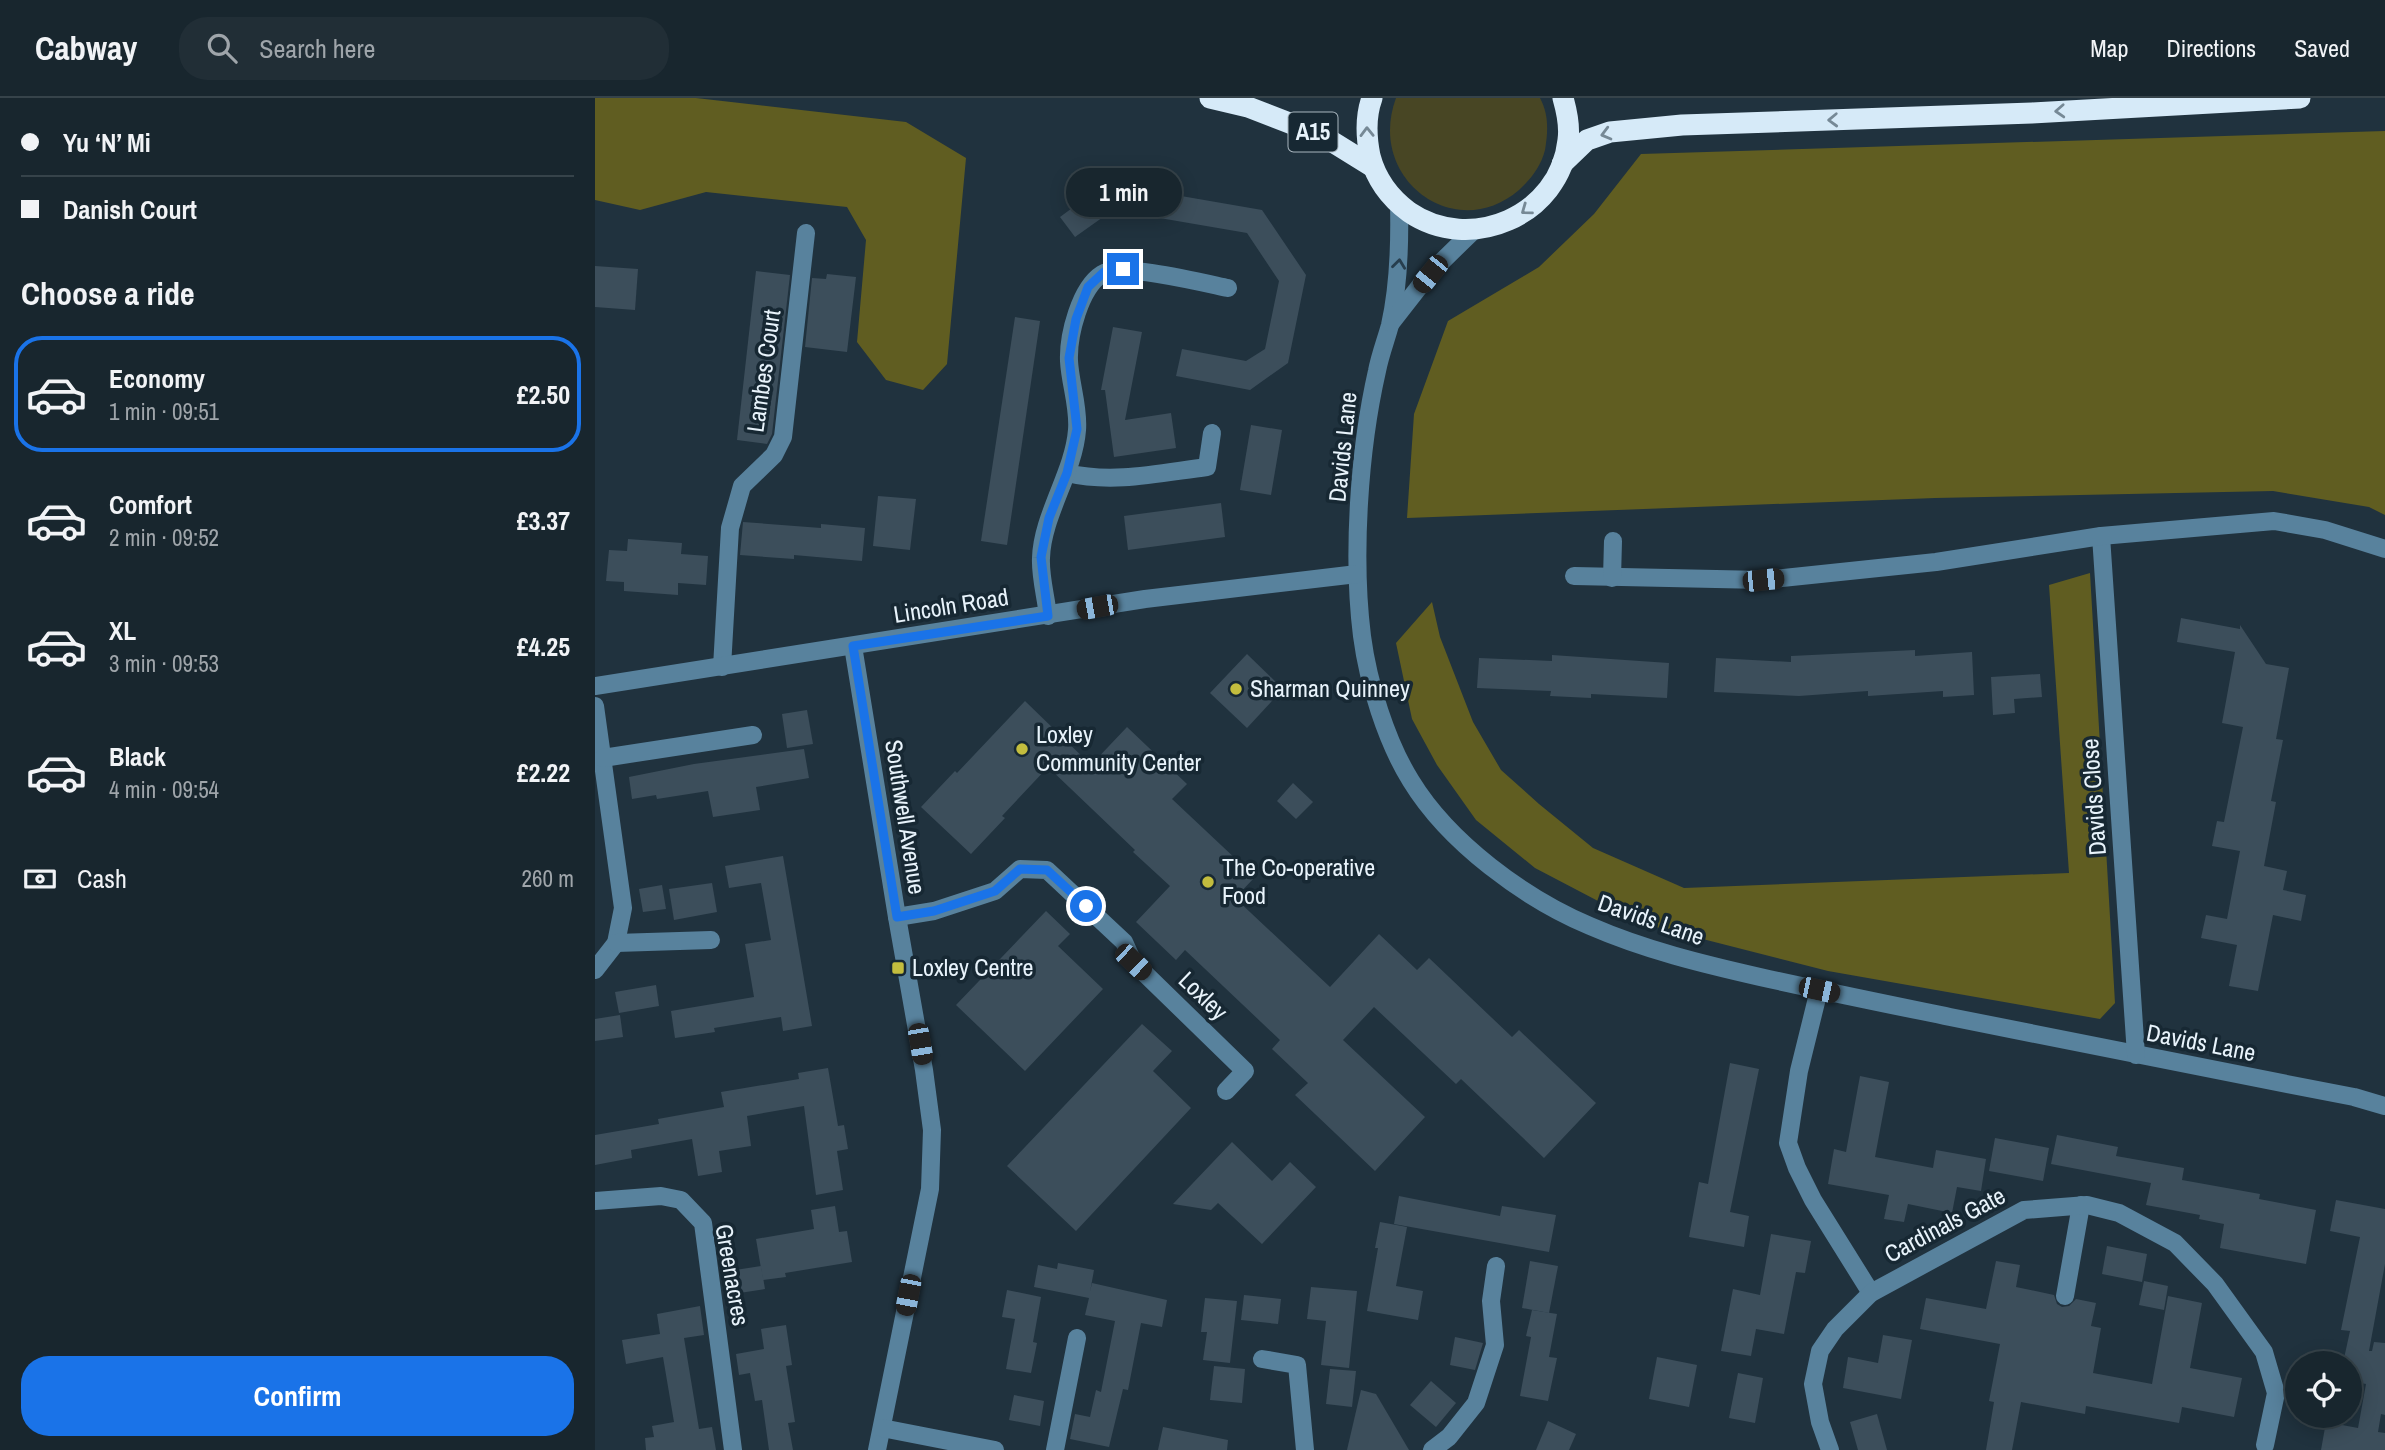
<!DOCTYPE html>
<html lang="en">
<head>
<meta charset="utf-8">
<style>
  body { margin:0; font-family:"Archivo Narrow",sans-serif; background:#212e36; color:#f1f3f6; height:100vh; display:flex; flex-direction:column; font-size:26px; white-space:nowrap }
  * { box-sizing:border-box; margin:0 }
  p { font-size:23px; color:#9fa5aa }
  .icon { flex:none; width:38px; height:38px; fill:none; stroke:currentColor; stroke-width:2; stroke-linecap:round; stroke-linejoin:round }
  .map { position:relative; flex:1; overflow:hidden }
  .panel { display:flex; flex-direction:column; background:#18262e; width:595px }
  .panel>* { flex:none }
  .hud { display:grid; align-content:center; height:154px; padding:0 21px; background:#18262e }
  .controls { position:absolute; left:1690px; top:1253px; display:grid; gap:14px }
  .controls a { display:grid; place-items:center; width:77px; height:77px; border-radius:50%; background:#18262e; box-shadow:0 4px 18px #0003,0 0 0 2px #36434a; font-size:35px }
  .end { position:absolute; width:32px; height:32px; margin:-16px; border:9px solid #1a73e8; background:#fff; box-shadow:0 0 0 4px #fff }
  .from { border-radius:50% }
  .bubble { position:absolute; height:49px; border-radius:24px; background:#18262e; box-shadow:0 4px 18px #0003,0 0 0 2px #36434a; font-size:23px; font-weight:700; line-height:49px; text-align:center }
  .car { position:absolute; width:21px; height:42px; margin:-21px -10px; border-radius:9px; box-shadow:0 0 5px 2px #0007; background:linear-gradient(#222 24%,#8ab4d8 0 40%,#222 0 76%,#8ab4d8 0 86%,#222 0) }
  .hud b { display:flex; align-items:center; gap:24px; height:66px; font-size:26px }
  .hud b+b { border-top:2px solid #36434a }
  .hud i { width:18px; height:18px; background:#f1f3f6 }
  ul { padding:0; list-style:none }
  li { display:flex; align-items:center; gap:21px; height:116px; margin:0 14px 10px; padding:0 7px; border:4px solid transparent; border-radius:28px }
  li div { flex:1 }
  li b { display:block; font-size:26px }
  li em { font-style:normal; font-weight:700 }
  li.selected { border-color:#1a73e8 }
  li>.icon { width:63px; height:63px; stroke-width:1.5 }
  h2 { padding:0 21px; font-size:32px; line-height:84px }
  .pay { display:flex; align-items:center; gap:18px; height:77px; padding:0 21px; font-size:26px }
  .pay p { margin-inline-start:auto }
  .button { display:flex; gap:14px; margin-top:auto; padding:14px 21px }
  .button a { flex:1; height:80px; border-radius:28px; background:#1a73e8; color:#fff; font-size:28px; font-weight:700; line-height:80px; text-align:center }
  header { display:flex; align-items:center; gap:42px; box-sizing:border-box; height:98px; padding:0 35px; background:#18262e; border-bottom:2px solid #36434a }
  header strong { font-size:33px }
  nav { display:flex; gap:38px; margin-inline-start:auto; font-size:24px }
  .search { width:490px; height:63px; background:#212e36; display:flex; align-items:center; gap:18px; box-sizing:border-box; padding:0 24px; border-radius:28px; color:#9fa5aa; font-size:26px }
  main { display:flex; flex:1; min-height:0 }
  .map>svg:first-child { display:block }
</style>
</head>
<body>
<header>
<strong>Cabway</strong>
<div class="search"><svg class="icon" aria-label="search" viewBox="0 0 24 24"><circle cx="10" cy="10" r="6"/><path d="M15 15l6 6"/></svg>Search here</div>
<nav><a>Map</a><a>Directions</a><a>Saved</a></nav>
</header>
<main>
<section class="panel">
<div class="hud">
<b><i class="from"></i>Yu ‘N’ Mi</b>
<b><i></i>Danish Court</b>
</div>
<h2>Choose a ride</h2>
<ul>
<li class="selected"><svg class="icon" aria-label="car" viewBox="0 0 24 24"><path d="M5 17H2v-5l4-1 3-4h7l3 4 3 1v5h-3M9 17h6M6 11h13"/><circle cx="7" cy="17" r="2"/><circle cx="17" cy="17" r="2"/></svg><div><b>Economy</b><p>1 min · 09:51</p></div><em>£2.50</em></li>
<li><svg class="icon" aria-label="car" viewBox="0 0 24 24"><path d="M5 17H2v-5l4-1 3-4h7l3 4 3 1v5h-3M9 17h6M6 11h13"/><circle cx="7" cy="17" r="2"/><circle cx="17" cy="17" r="2"/></svg><div><b>Comfort</b><p>2 min · 09:52</p></div><em>£3.37</em></li>
<li><svg class="icon" aria-label="car" viewBox="0 0 24 24"><path d="M5 17H2v-5l4-1 3-4h7l3 4 3 1v5h-3M9 17h6M6 11h13"/><circle cx="7" cy="17" r="2"/><circle cx="17" cy="17" r="2"/></svg><div><b>XL</b><p>3 min · 09:53</p></div><em>£4.25</em></li>
<li><svg class="icon" aria-label="car" viewBox="0 0 24 24"><path d="M5 17H2v-5l4-1 3-4h7l3 4 3 1v5h-3M9 17h6M6 11h13"/><circle cx="7" cy="17" r="2"/><circle cx="17" cy="17" r="2"/></svg><div><b>Black</b><p>4 min · 09:54</p></div><em>£2.22</em></li>
</ul>
<div class="pay"><svg class="icon" aria-label="cash" viewBox="0 0 24 24"><path d="M3 7h18v10H3z"/><circle cx="12" cy="12" r="2"/></svg>Cash<p>260 m</p></div>
<div class="button"><a>Confirm</a></div>
</section>
<div class="map">
<svg width="1790" height="1352" viewBox="0 0 1790 1352">
  <rect width="100%" height="100%" fill="#20323e"/>
  <path fill="#484624" d="M801 0H945C954 17 953 34 950 52 946 68 936 81 924 92 860 147 771 81 801 0Z"/>
  <g fill="#605d21">
    <path d="M0 0H101L311 24 371 60 352 266 328 292 291 282 262 244 271 142 252 109 111 94 45 112 0 102Z"/>
    <path d="M1790 33V417L1774 409 1678 393 1340 400 812 420 819 316 853 223 944 169 999 116 1046 56Z"/>
    <path d="M1495 475 1520 905 1505 921 1233 873 1045 825 940 770 881 722 842 667 817 621 801 545 837 504 845 539 878 624 906 672 944 706 998 750 1089 790 1474 775 1454 487Z"/>
  </g>
  <g fill="#3c4e5b">
    <path d="M511 85 667 112 711 177 693 265 655 292 581 278 587 251 651 263 670 251 684 183 652 135 518 112 480 139 465 119Z"/>
    <path d="M0 168 43 171 40 212 0 209Z"/>
    <path d="M161 173 195 177 177 336 172 346 142 342Z"/>
    <path d="M232 176 261 179 252 254 210 249 217 180 231 181Z"/>
    <path d="M420 219 445 223 412 447 386 443Z"/>
    <path d="M518 229 547 234 530 322 576 315 581 350 519 359 510 292H506Z"/>
    <path d="M656 327 687 332 676 397 645 392Z"/>
    <path d="M283 398 321 401 315 452 278 448Z"/>
    <path d="M626 405 630 439 533 452 529 418Z"/>
    <path d="M148 424 226 430V426L270 430 267 463 199 457V461L145 457Z"/>
    <path d="M33 441 87 445 86 456 113 458 111 487 83 485V497L29 493V484L11 483 14 452 32 453Z"/>
    <path d="M1586 520 1645 531V527L1671 566 1694 570 1681 641 1688 642 1676 703 1681 704 1669 768 1692 773 1688 792 1711 797 1706 823 1678 817 1663 893 1634 888 1642 847 1606 840 1611 817 1632 821 1645 753 1617 748 1622 723 1629 724 1648 629 1627 625 1640 554 1582 544Z"/>
    <path d="M1320 552V558L1377 554 1379 597 1348 599V593L1273 598V593L1204 598 1119 594 1121 560 1196 564V558Z"/>
    <path d="M652 556 688 591 652 630 615 595Z"/>
    <path d="M957 557 1074 565 1072 600 996 596V600L955 598 956 593 882 590 884 560 957 563Z"/>
    <path d="M1445 576 1447 599 1419 601 1420 615 1398 617 1396 579Z"/>
    <path d="M430 603 496 667 532 629 592 686 577 701 660 779 640 800 735 889 784 836 822 872 834 860 917 939 924 932 1001 1005 949 1060 866 981 861 986 779 909 748 942 830 1019 780 1073 700 997 713 985 677 951 685 942 590 852 581 862 541 824 575 788 538 754 540 752 453 669 407 718 410 720 376 756 326 709 360 673 362 675Z"/>
    <path d="M212 612 218 646 192 650 187 616Z"/>
    <path d="M209 651 214 680 161 689 165 712 118 719 113 693 62 701 61 697 37 701 34 679 99 666Z"/>
    <path d="M698 685 718 704 701 721 682 703Z"/>
    <path d="M188 758 217 928 188 933 186 919 119 930 120 934 80 940 76 913 159 899 150 846 176 842 166 785 134 790 130 768Z"/>
    <path d="M117 785 122 814 79 822 74 791Z"/>
    <path d="M67 787 71 811 48 814 44 791Z"/>
    <path d="M451 813 475 836 463 848 508 891 430 973 361 907Z"/>
    <path d="M61 887 64 908 24 915 20 894Z"/>
    <path d="M25 917 28 939 0 943V921Z"/>
    <path d="M547 926 577 953 558 973 596 1010 481 1133 412 1068Z"/>
    <path d="M1135 965 1164 971 1135 1114 1154 1118 1149 1149 1094 1139 1104 1084 1113 1086Z"/>
    <path d="M233 970 243 1028 249 1027 253 1051 242 1053 248 1092 221 1097 209 1008 152 1018 156 1048 124 1053 127 1074 103 1078 97 1041 36 1052 37 1060 0 1067V1037L64 1026 63 1021 129 1009 126 994 204 981 203 975Z"/>
    <path d="M1265 978 1294 984 1280 1059 1338 1070 1341 1052 1391 1061 1386 1093 1362 1089 1357 1115 1313 1106 1309 1124 1289 1121 1294 1097 1233 1086 1239 1051 1251 1054Z"/>
    <path d="M1462 1037 1523 1049 1521 1058 1589 1070 1587 1082 1665 1096 1664 1101 1721 1112 1711 1166 1625 1150 1629 1126 1604 1121 1605 1117 1551 1107 1556 1085 1456 1066Z"/>
    <path d="M1400 1040 1454 1050 1448 1083 1394 1073Z"/>
    <path d="M637 1044 677 1083 695 1064 721 1089 667 1146 623 1105 616 1112 578 1106Z"/>
    <path d="M804 1098 905 1118 907 1108 961 1117 954 1154 799 1126Z"/>
    <path d="M1741 1102 1790 1111V1166L1774 1253H1777L1779 1244 1790 1245V1317L1786 1316 1783 1334 1790 1335V1352H1726L1731 1324 1763 1330 1771 1286 1755 1283V1265H1748L1755 1233 1746 1232 1765 1139 1735 1133Z"/>
    <path d="M240 1108 244 1134 252 1133 257 1164 190 1175 191 1179 168 1182 161 1141 219 1131 216 1112Z"/>
    <path d="M785 1124 812 1129 801 1188 828 1193 823 1222 772 1213 783 1150H780Z"/>
    <path d="M1176 1136 1216 1143 1210 1175 1201 1174 1189 1236 1161 1231 1156 1258 1126 1253 1138 1191 1165 1197Z"/>
    <path d="M1512 1148 1552 1156 1547 1184 1507 1176Z"/>
    <path d="M935 1163 963 1168 954 1215 927 1210Z"/>
    <path d="M1401 1163 1425 1167 1421 1189 1459 1197 1462 1206 1467 1209 1474 1208 1481 1201 1501 1205 1496 1228 1506 1230 1498 1275 1557 1286 1573 1198 1607 1205 1595 1270 1647 1280 1639 1319 1587 1309 1584 1325 1491 1308 1490 1316 1426 1304 1417 1352H1391L1399 1304 1394 1303 1405 1246 1325 1231 1331 1200 1391 1211Z"/>
    <path d="M463 1165 499 1172 495 1194 497 1185 572 1202 567 1229 546 1225 533 1292 528 1291 514 1349 475 1341 480 1316 495 1319 501 1292 506 1294 520 1223 490 1217 494 1200 439 1189 443 1167 462 1171Z"/>
    <path d="M166 1168 170 1191 138 1196 134 1173Z"/>
    <path d="M1549 1183 1573 1188 1569 1212 1544 1207Z"/>
    <path d="M716 1189 762 1193 754 1270 726 1267 731 1223 712 1221Z"/>
    <path d="M412 1192 446 1199 438 1244 442 1245 436 1275 411 1271 420 1221 407 1219Z"/>
    <path d="M649 1197 686 1201 683 1226 646 1222Z"/>
    <path d="M610 1200 642 1203 635 1265 608 1262 612 1234H606Z"/>
    <path d="M105 1208 109 1237 89 1240 104 1331 117 1329 121 1352H51L50 1340 59 1339 57 1328 79 1324 68 1259 31 1266 27 1242 65 1236 62 1216Z"/>
    <path d="M937 1212 962 1216 954 1259 962 1260 953 1303 925 1298 936 1239 931 1238Z"/>
    <path d="M191 1227 197 1267 191 1268 200 1324 193 1325 198 1352H174L167 1302 160 1303 155 1275 144 1277 141 1256 169 1251 166 1231Z"/>
    <path d="M1288 1237 1317 1242 1306 1301 1248 1290 1253 1259 1283 1265Z"/>
    <path d="M860 1239 888 1245 880 1272 855 1267Z"/>
    <path d="M1062 1259 1102 1267 1094 1309 1054 1301Z"/>
    <path d="M619 1268 650 1271 647 1305 615 1302Z"/>
    <path d="M735 1271 761 1273 757 1309 731 1306Z"/>
    <path d="M1143 1275 1168 1280 1160 1325 1134 1320Z"/>
    <path d="M836 1283 861 1305 841 1329 815 1307Z"/>
    <path d="M766 1292 781 1296 814 1352H752Z"/>
    <path d="M419 1297 449 1303 445 1328 414 1322Z"/>
    <path d="M1282 1316 1292 1352H1263L1255 1324Z"/>
    <path d="M953 1323 981 1336 974 1352H941Z"/>
    <path d="M568 1329 633 1342 632 1352H563Z"/>
  </g>
  <g fill="none" stroke-linecap="round" stroke-linejoin="round">
    <g stroke="#58829d" stroke-width="18">
      <path d="M804 106C805 147 804 187 795 227 791 242 785 257 782 273 764 352 757 458 767 538 773 584 791 643 816 683 854 745 929 800 995 828 1050 852 1108 866 1165 879 1228 893 1292 906 1355 919 1489 946 1624 973 1759 999L1790 1008"/>
      <path d="M796 225 835 175 878 133"/>
      <path d="M472 375C518 386 565 375 612 369L617 335"/>
      <path d="M1506 438 1541 957"/>
      <path d="M979 478 1168 482 1341 464 1506 438 1679 423 1730 432 1790 451"/>
      <path d="M1017 480 1018 443"/>
      <path d="M453 518C451 499 445 478 446 460 447 418 479 374 482 332 484 309 475 285 474 263 473 237 485 190 507 176 525 164 609 185 633 190"/>
      <path d="M258 548 302 819 329 972 337 1032 335 1091 282 1352"/>
      <path d="M127 569 135 430 147 388 179 357 188 339 211 135"/>
      <path d="M0 588 550 501 762 476"/>
      <path d="M0 608 28 810 21 845 0 872"/>
      <path d="M8 660 158 637"/>
      <path d="M302 819 339 813 400 793 425 771 452 772 529 844 538 864 650 973 631 993"/>
      <path d="M21 845 116 842"/>
      <path d="M1224 892 1204 973 1193 1045 1202 1070 1218 1102 1276 1195"/>
      <path d="M0 1103 66 1098 86 1102 108 1125 138 1352"/>
      <path d="M1470 1198 1486 1107"/>
      <path d="M667 1261 702 1267 710 1352"/>
      <path d="M287 1330 400 1352"/>
      <path d="M460 1352 482 1240"/>
      <path d="M837 1352 854 1339 881 1305 900 1247 896 1203 901 1168"/>
      <path d="M1235 1352 1225 1324 1218 1286 1225 1253 1240 1231 1276 1195 1429 1112 1492 1107 1524 1115 1580 1145 1620 1186 1669 1254 1681 1295 1670 1347"/>
    </g>
    <g stroke="#d6eaf8" stroke-width="21">
      <path d="M615 0 653 9 728 38 778 69"/>
      <path d="M777 0C770 19 771 38 775 58 781 81 795 100 814 114 875 156 965 118 973 42 975 28 972 14 968 0"/>
      <path d="M967 66 992 42 1015 34 1087 27 1437 15 1705 0"/>
    </g>
  </g>
  <defs><path id="oneway-chevron" d="M-2-3.5L2.5 0L-2 3.5" fill="none" stroke-width="1.6" stroke-linecap="round" stroke-linejoin="round" transform="scale(1.75)"/></defs>
  <g stroke="#768996">
    <use href="#oneway-chevron" transform="translate(1465 13) rotate(177)"/>
    <use href="#oneway-chevron" transform="translate(1238 22) rotate(178)"/>
    <use href="#oneway-chevron" transform="translate(772 34) rotate(-91)"/>
    <use href="#oneway-chevron" transform="translate(1011 36) rotate(165)"/>
    <use href="#oneway-chevron" transform="translate(931 112) rotate(144)"/>
  </g>
  <use stroke="#273e4e" href="#oneway-chevron" transform="translate(804 166) rotate(-83)"/>
  <g fill="none" stroke-linecap="round" stroke-linejoin="round">
    <path stroke="#1a73e8" stroke-width="9" d="M491 808 452 772 425 771 400 793 339 813 302 819 258 548 453 518 446 459 454 420 472 375 482 331 474 260 481 221 493 189 509 174 528 171"/>
  </g>
  <g fill="#c3bd3e" stroke="#172833" stroke-width="2.5">
    <circle cx="641" cy="591" r="7"/>
    <circle cx="427" cy="651" r="7"/>
    <circle cx="613" cy="784" r="7"/>
    <rect x="296" y="863" width="14" height="14" rx="3.5"/>
  </g>
  <g text-anchor="middle" stroke-width="7" stroke-linejoin="round" paint-order="stroke">
    <rect fill="#172833" stroke="#a9b6bf" stroke-width="2" x="693.5" y="14.5" width="49" height="39" rx="5"/>
    <g font-size="23" font-weight="bold" fill="#e8f3fb">
      <text x="718" y="42">A15</text>
    </g>
    <g font-size="24" fill="#e8f3fb" stroke="#172833">
      <text transform="translate(169 273) rotate(-82)" y="8">Lambes Court</text>
      <text transform="translate(748 349) rotate(-84)" y="8">Davids Lane</text>
      <text transform="translate(356 508) rotate(-9)" y="8">Lincoln Road</text>
      <text transform="translate(1499 699) rotate(-94)" y="8">Davids Close</text>
      <text transform="translate(310 719) rotate(81)" y="8">Southwell Avenue</text>
      <text transform="translate(1056 822) rotate(19)" y="8">Davids Lane</text>
      <text transform="translate(608 898) rotate(44)" y="8">Loxley</text>
      <text transform="translate(1606 945) rotate(11)" y="8">Davids Lane</text>
      <text transform="translate(1350 1127) rotate(-28)" y="8">Cardinals Gate</text>
      <text transform="translate(137 1177) rotate(80)" y="8">Greenacres</text>
    </g>
    <g font-size="24" fill="#e8f3fb" stroke="#172833" text-anchor="start">
      <text x="655" y="599">Sharman Quinney</text>
      <text x="441" y="645">Loxley<tspan x="441" dy="28">Community Center</tspan></text>
      <text x="627" y="778">The Co-operative<tspan x="627" dy="28">Food</tspan></text>
      <text x="317" y="878">Loxley Centre</text>
    </g>
  </g>
</svg>
<div class="controls">
<a><svg class="icon" aria-label="locate" viewBox="0 0 24 24"><circle cx="12" cy="12" r="6"/><path d="M12 2v4M12 18v4M2 12h4M18 12h4"/></svg></a>
</div>
<i class="end from" style="left:491px;top:808px"></i>
<i class="end" style="left:528px;top:171px"></i>
<div class="bubble" style="left:471px;top:70px;width:116px">1 min</div>
<i class="car" style="left:835px;top:176px;rotate:219deg"></i>
<i class="car" style="left:1168px;top:482px;rotate:84deg"></i>
<i class="car" style="left:502px;top:509px;rotate:260deg"></i>
<i class="car" style="left:538px;top:864px;rotate:134deg"></i>
<i class="car" style="left:1224px;top:892px;rotate:102deg"></i>
<i class="car" style="left:325px;top:946px;rotate:170deg"></i>
<i class="car" style="left:313px;top:1197px;rotate:191deg"></i>
</div>
</main>
</body>
</html>
